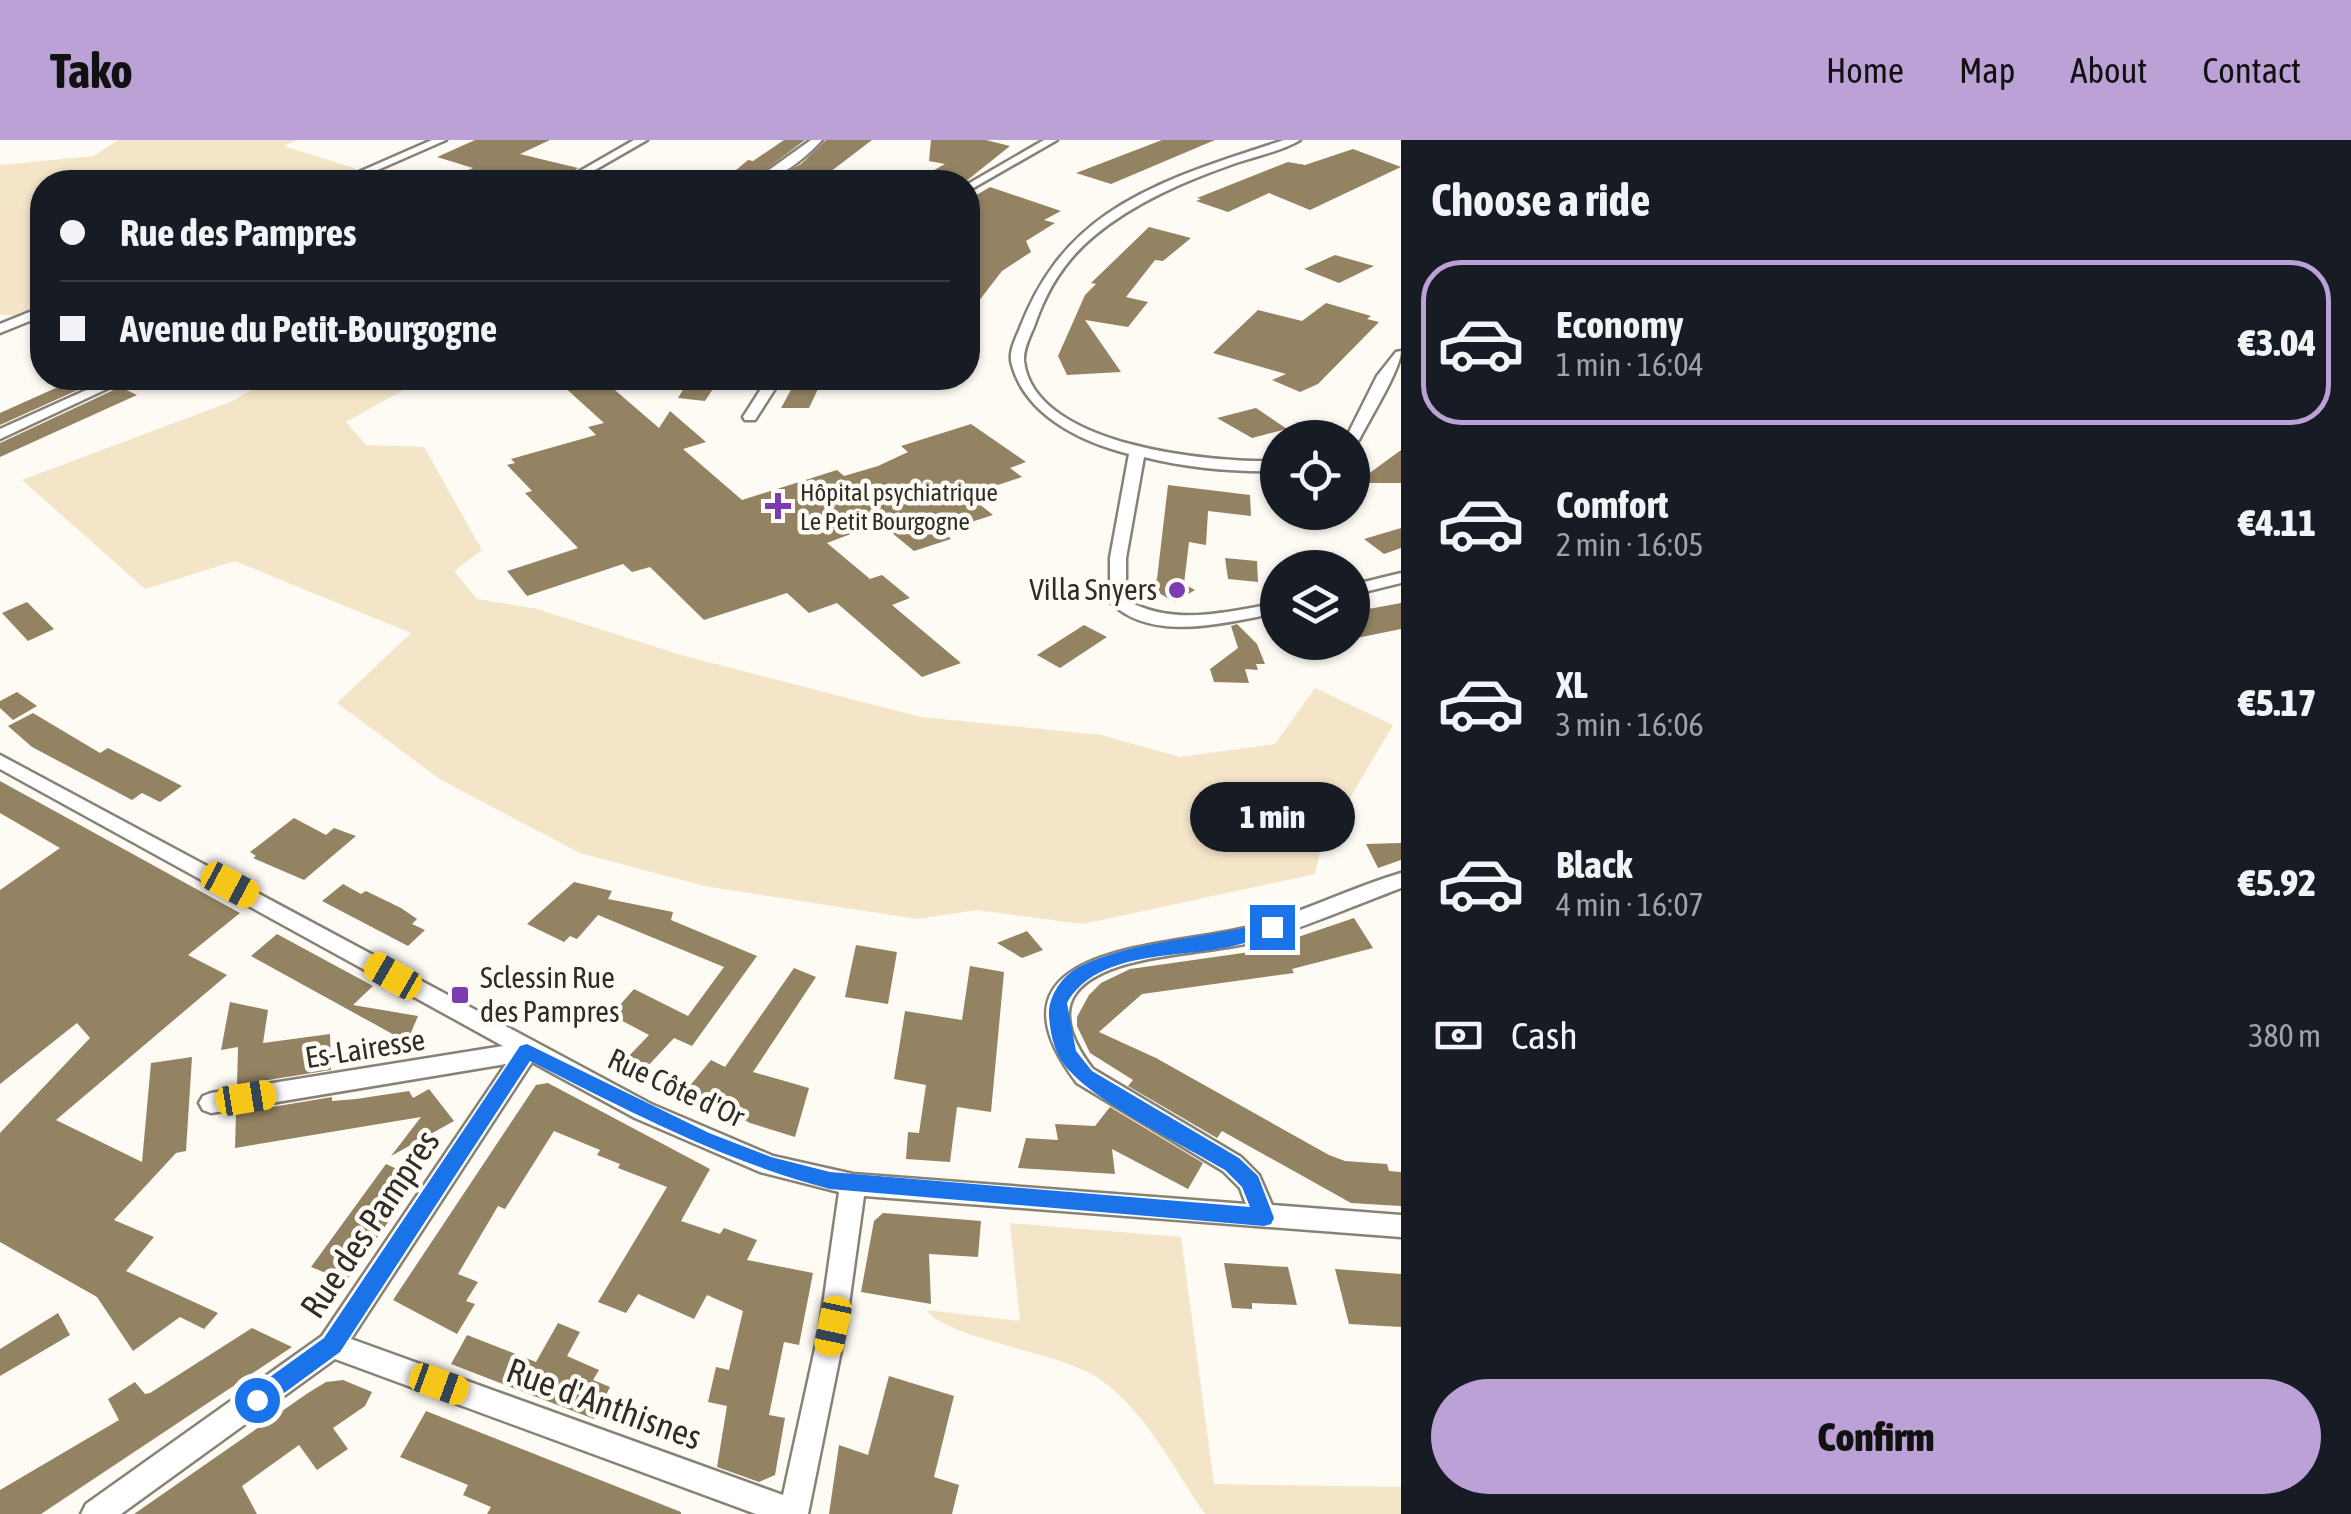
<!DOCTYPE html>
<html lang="en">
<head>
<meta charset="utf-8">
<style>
  body { margin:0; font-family:"Asap Condensed",sans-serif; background:#20242c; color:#f1f3f6; height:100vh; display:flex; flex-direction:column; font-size:38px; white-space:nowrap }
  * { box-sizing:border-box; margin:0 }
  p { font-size:32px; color:#9ea1a6 }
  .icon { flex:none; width:55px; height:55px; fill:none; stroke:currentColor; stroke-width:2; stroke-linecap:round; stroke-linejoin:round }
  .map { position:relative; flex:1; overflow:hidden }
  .details { display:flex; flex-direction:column; background:#171b24; width:950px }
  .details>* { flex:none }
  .banner { position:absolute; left:30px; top:30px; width:950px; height:220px; border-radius:40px; box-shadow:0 2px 8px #0004; display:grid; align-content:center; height:220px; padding:0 30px; background:#171b24 }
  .controls { position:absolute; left:1260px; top:280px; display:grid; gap:20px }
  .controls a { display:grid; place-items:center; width:110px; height:110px; border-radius:50%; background:#171b24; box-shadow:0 2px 8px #0004; font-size:50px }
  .end { position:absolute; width:45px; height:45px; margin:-22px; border:12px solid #1a73e8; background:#fff; box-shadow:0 0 0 5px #fff }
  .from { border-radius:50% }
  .bubble { position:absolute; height:70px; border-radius:35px; background:#171b24; box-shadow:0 2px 8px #0004; font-size:32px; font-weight:800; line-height:70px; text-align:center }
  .car { position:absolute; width:30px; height:60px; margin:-30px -15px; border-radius:12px; box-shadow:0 0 8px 2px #0007; background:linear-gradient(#f5c518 24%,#345 0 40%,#f5c518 0 76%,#345 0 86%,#f5c518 0) }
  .banner b { display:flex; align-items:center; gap:35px; height:95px; font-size:38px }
  .banner b+b { border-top:2px solid #363941 }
  .banner i { width:25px; height:25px; background:#f1f3f6 }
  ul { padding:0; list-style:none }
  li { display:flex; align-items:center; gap:30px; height:165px; margin:0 20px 15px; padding:0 10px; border:5px solid transparent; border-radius:40px }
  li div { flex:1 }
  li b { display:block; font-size:38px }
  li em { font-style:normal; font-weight:800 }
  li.current { border-color:#bca1d7 }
  li>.icon { width:90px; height:90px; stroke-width:1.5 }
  h2 { padding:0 30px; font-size:45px; line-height:120px }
  .pay { display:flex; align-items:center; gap:25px; height:110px; padding:0 30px; font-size:38px }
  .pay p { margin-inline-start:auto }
  .button { display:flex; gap:20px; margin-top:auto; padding:20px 30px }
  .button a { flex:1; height:115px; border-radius:60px; background:#bca1d7; color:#111; font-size:40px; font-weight:800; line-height:115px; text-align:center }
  header { display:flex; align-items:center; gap:60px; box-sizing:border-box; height:140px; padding:0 50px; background:#bca1d7; color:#111 }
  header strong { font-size:48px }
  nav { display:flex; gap:55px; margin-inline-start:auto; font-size:35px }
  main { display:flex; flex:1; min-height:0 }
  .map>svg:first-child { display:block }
</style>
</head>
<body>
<header>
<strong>Tako</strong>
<nav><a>Home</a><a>Map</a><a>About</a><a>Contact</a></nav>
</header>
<main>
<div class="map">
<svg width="1401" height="1374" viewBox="0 0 1401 1374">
  <rect width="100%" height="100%" fill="#fefbf5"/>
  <g fill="#f4e5c8">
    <path d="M118 0H297L284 6 357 29 326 42H42V165L16 176 0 174V25L94 16Z"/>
    <path d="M273 238H425L346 282 366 305 424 307 482 410 454 431 477 459 537 469 681 515 921 577 1101 595 1180 617 1275 604 1315 548 1393 585 1321 707 1315 734 1083 784 977 770 917 779 704 746 580 713 441 640 337 563 411 493 235 421 145 449 22 340 230 262Z"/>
    <path d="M1010 1083 1181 1097 1214 1344 1401 1347V1374H1205C1174 1329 1143 1266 1095 1236 1053 1211 949 1199 926 1170L1020 1181Z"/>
  </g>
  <g fill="#948363">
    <path d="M475 0H550L520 14 578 28 558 42H441L473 28 437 17Z"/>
    <path d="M784 0H805L749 42H722L748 20 753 21Z"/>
    <path d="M826 0H872L817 42H769L801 24Z"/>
    <path d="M931 0H986L1010 6 965 42H913L945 24 929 21Z"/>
    <path d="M1162 0H1215L1111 44 1076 33Z"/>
    <path d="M1353 9 1401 27 1310 70 1269 53 1228 72 1196 61 1201 59 1197 58 1288 22 1305 25Z"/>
    <path d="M990 47 1061 71 1044 80 1055 83 1026 101 1031 112 1002 131 968 175V60Z"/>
    <path d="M1149 87 1191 98 1163 121 1155 120 1126 157 1148 162 1128 187 1085 180 1121 232 1067 235 1058 216 1085 155 1096 144 1091 143Z"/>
    <path d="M1335 115 1374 126 1339 143 1304 129Z"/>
    <path d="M1326 163 1371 176 1367 179 1379 182 1318 244 1300 252 1272 240 1286 234 1213 213 1258 170 1302 181Z"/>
    <path d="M78 238 102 239 0 285V273Z"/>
    <path d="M585 238H601L659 288 670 271 706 302 683 309 742 360 837 330 844 336 878 326 908 312 901 306 971 284 1026 322 1010 328 1022 337 968 355 993 375 943 391 951 399 914 411 880 383 827 403 870 439 882 435 910 458 892 465 961 523 922 537 837 463 809 473 787 453 704 480 650 427 632 432 623 424 527 456 507 431 578 408 525 353 532 351 507 325 515 323 511 319 596 295 588 287 604 283 561 244Z"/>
    <path d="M690 238H720L705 261 678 258Z"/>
    <path d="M793 246 818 249 809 268H781Z"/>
    <path d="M120 247 137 255 0 317V303Z"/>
    <path d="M1256 268 1287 289 1252 298 1217 278Z"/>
    <path d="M1401 310V343H1356Z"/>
    <path d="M1168 345 1250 355 1251 376 1208 371 1206 405 1189 402 1184 444 1195 450 1175 462 1146 446 1157 439Z"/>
    <path d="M1401 388V408L1384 414 1364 399Z"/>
    <path d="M1225 418 1257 421 1258 442 1228 439Z"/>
    <path d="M27 462 54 489 28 501 2 473Z"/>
    <path d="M1401 463V489L1352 499V472Z"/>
    <path d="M1237 484 1257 504 1265 524H1256L1258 530 1245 529 1249 543 1214 542 1210 529 1238 508 1231 486Z"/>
    <path d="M1084 485 1107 497 1060 528 1037 515Z"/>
    <path d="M17 552 37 566 13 580 0 568V561Z"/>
    <path d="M33 573 100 613 108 608 182 646 160 662 142 653 132 660 32 607 8 586Z"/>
    <path d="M0 641 240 773 188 815 227 835 56 980 142 1022 151 923 192 917 186 1011 176 1013 114 1080 154 1097 126 1131 218 1173 204 1189 180 1177 133 1211 97 1157 0 1102V993L90 898 77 883 0 944V750L60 708 0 673Z"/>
    <path d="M294 678 326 695 334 688 356 696 304 740 253 718 256 716 250 712Z"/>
    <path d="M1401 703V720L1378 728 1366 704Z"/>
    <path d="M574 742 612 751 608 759 673 772 671 780 757 816 692 906 674 898 646 928 627 918 649 895 611 875 634 849 688 876 724 827 598 775 577 799 570 796 564 802 527 784Z"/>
    <path d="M343 744 361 754 366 751 401 768 417 779 412 784 425 790 408 806 322 761Z"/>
    <path d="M1354 778 1373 808 1292 829 1294 833 1142 854 1099 892 1156 918 1329 1015 1345 1021 1387 1024 1389 1031 1401 1032V1066L1351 1063 1222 991 1217 998 1128 946 1133 940 1090 913 1077 886V877L1089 855 1101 843 1130 829 1257 811Z"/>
    <path d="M1027 791 1043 810 1022 818 997 803Z"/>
    <path d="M277 794 373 846 353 865 418 876 407 902 251 816Z"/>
    <path d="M856 805 897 812 888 864 845 857Z"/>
    <path d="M970 826 1004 832 991 972 957 967 950 1022 906 1019 908 992 919 993 926 945 894 939 905 871 962 880Z"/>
    <path d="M794 828 816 837 753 932 809 948 795 997 750 983 688 948 711 920 725 927Z"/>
    <path d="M230 862 268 870 263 903 330 894 331 930 237 945 238 907 221 910Z"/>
    <path d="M548 943 710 1029 681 1081 720 1094 724 1088 757 1100 747 1120 813 1133 799 1205 784 1202 769 1275 785 1278 775 1335 759 1342 717 1327 727 1266 708 1262 716 1227 729 1230 743 1171 707 1155 694 1179 638 1154 626 1173 598 1162 667 1047 618 1028 620 1024 597 1015 600 1010 554 991 505 1069 498 1066 458 1134 478 1142 466 1161 475 1164 457 1194 393 1160 536 945Z"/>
    <path d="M429 949 454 981 391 1016 421 977 235 1008 236 973 332 957V961L356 959 409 951 413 958Z"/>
    <path d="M1110 967 1203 1023 1188 1049 1112 1009 1115 1034 1018 1028 1026 998 1058 1000 1055 984 1095 986Z"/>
    <path d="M386 1024 419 1039 346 1141 311 1127Z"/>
    <path d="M883 1073 981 1081 978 1117 929 1114 931 1164 861 1152 874 1081Z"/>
    <path d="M1224 1123 1288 1127 1297 1165 1252 1163V1169L1232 1168Z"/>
    <path d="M1335 1129 1401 1134V1187L1349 1184Z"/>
    <path d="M58 1173 70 1195 0 1236V1209Z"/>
    <path d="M558 1183 580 1192 567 1216 599 1230 593 1240 610 1247 594 1279 451 1224 467 1195 536 1222Z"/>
    <path d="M252 1188 292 1207 41 1374H0V1350L119 1280 108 1259 135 1242 145 1254 150 1253Z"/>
    <path d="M889 1236 954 1256 934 1337 959 1345 952 1374H829L839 1305 868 1315Z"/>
    <path d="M343 1240 372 1252 365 1266 333 1288 348 1309 317 1330 299 1305 242 1346 257 1374H134L308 1253 326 1242Z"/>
    <path d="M426 1271 681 1372V1374H487L491 1367 463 1355 468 1345 400 1317Z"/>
  </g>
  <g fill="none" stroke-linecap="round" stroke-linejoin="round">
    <defs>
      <g id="street">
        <path d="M432 0H446L350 42H336Z"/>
        <path d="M634 0H647L574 42H561Z"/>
        <path d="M811 0H822C805 18 777 42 752 42Z"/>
        <path d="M1044 0H1057L968 51V44Z"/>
        <path d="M1284 0H1300C1282 11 1257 16 1236 23 1185 41 1135 62 1094 96 1065 120 1047 149 1035 184 1031 195 1023 208 1024 221 1034 307 1212 323 1278 321V331C1232 332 1188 328 1144 317L1126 418V460C1175 487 1226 472 1278 463V473C1225 482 1153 504 1110 462V418L1129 314C1082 302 1026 276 1012 225 1008 213 1015 200 1020 188 1038 141 1064 104 1107 74 1160 38 1224 20 1284 0Z"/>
        <path d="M42 167V176L0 193V184Z"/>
        <path d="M1401 211C1401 229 1369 280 1359 300L1352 304V298H1346L1377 236 1396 212Z"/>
        <path d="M113 238H130L0 299V289Z"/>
        <path d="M768 238H782L755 280H745L743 277Z"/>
        <path d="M1401 433V443L1352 455V445Z"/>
        <path d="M0 615 651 964 773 1016 853 1034 1246 1064 1240 1048 1223 1031 1077 943C970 803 1170 808 1250 787 1302 773 1350 748 1401 733V748C1353 766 1306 787 1257 801 1210 815 1107 812 1076 853 1058 877 1078 910 1093 929L1241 1017 1259 1035 1272 1065 1401 1075V1097L864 1056 846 1186 808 1374H756L335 1219 121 1374H81L86 1364 322 1196 506 924 211 973 203 970 199 963 203 956 211 953 503 906 0 629ZM532 922 635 978 760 1032 839 1052 820 1186 783 1355 351 1199Z"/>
      </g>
    </defs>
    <use href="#street" stroke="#888175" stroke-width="5"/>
    <use href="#street" fill="#fff" fill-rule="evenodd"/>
  </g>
  <path fill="#1a73e8" d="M1272 781 1278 783V792C1263 797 1248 803 1233 806 1179 819 1098 809 1067 863L1076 911 1092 931 1239 1018 1258 1036 1274 1078 1271 1084 1264 1086 830 1049C723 1021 629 971 530 921L340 1212 265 1267 257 1270 249 1267 246 1260 249 1252 324 1198 520 906 527 904 709 993 771 1017 830 1032 1250 1067 1242 1047 1225 1030C1182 1004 1086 959 1061 920 1053 907 1050 890 1049 876 1048 856 1062 836 1079 827 1134 799 1211 799 1272 781Z"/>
  <g fill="#7b3cb1" stroke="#fefbf5" stroke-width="4">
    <path d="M773 351h10v10h10v10h-10v10h-10v-10h-10v-10h10z"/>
    <circle cx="1177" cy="450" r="10"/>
    <rect x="450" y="845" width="20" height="20" rx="5"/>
  </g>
  <g text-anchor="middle" stroke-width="9" stroke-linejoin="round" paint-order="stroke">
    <g font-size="25" fill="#302d28" stroke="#fefbf5" text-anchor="start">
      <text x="800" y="361">Hôpital psychiatrique<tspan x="800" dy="29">Le Petit Bourgogne</tspan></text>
    </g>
    <g font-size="30" fill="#302d28" stroke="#fefbf5" text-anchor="end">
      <text x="1157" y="460">Villa Snyers</text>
      <text x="480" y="848" text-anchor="start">Sclessin Rue<tspan x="480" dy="34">des Pampres</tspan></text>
    </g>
    <g font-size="30" fill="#302d28" stroke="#fefbf5">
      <text transform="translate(365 909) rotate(-9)" y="10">Es-Lairesse</text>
      <text transform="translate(676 948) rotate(25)" y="10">Rue Côte d'Or</text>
    </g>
    <g font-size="35" fill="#302d28" stroke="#fefbf5">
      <text transform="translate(370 1084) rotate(-56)" y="12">Rue des Pampres</text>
      <text transform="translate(604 1264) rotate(20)" y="12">Rue d'Anthisnes</text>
    </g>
  </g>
</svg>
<div class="controls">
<a><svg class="icon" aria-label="locate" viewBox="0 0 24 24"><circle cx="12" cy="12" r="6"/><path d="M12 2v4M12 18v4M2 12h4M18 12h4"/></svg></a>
<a><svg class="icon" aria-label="layers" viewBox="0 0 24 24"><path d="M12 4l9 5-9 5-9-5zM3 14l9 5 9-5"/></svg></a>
</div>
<i class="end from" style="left:257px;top:1260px"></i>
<i class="end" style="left:1272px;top:787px"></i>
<div class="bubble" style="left:1190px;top:642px;width:165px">1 min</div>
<i class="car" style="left:230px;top:745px;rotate:118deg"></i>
<i class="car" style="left:393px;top:836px;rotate:300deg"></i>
<i class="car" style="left:246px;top:958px;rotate:81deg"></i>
<i class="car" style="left:833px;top:1186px;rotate:192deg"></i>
<i class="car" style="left:439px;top:1244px;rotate:110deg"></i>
<div class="banner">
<b><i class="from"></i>Rue des Pampres</b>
<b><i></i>Avenue du Petit-Bourgogne</b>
</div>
</div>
<section class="details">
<h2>Choose a ride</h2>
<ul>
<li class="current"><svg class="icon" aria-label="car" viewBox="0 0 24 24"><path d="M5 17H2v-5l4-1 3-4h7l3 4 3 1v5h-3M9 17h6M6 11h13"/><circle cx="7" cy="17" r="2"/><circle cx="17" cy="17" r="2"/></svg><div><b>Economy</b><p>1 min · 16:04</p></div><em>€3.04</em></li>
<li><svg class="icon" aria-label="car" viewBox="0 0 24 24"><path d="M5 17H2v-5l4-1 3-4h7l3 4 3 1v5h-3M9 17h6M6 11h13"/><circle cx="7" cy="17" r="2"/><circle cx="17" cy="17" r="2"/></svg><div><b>Comfort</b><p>2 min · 16:05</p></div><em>€4.11</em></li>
<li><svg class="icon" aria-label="car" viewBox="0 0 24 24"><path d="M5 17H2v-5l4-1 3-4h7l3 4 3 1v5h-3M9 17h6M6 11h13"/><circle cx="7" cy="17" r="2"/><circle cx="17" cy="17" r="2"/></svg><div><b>XL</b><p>3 min · 16:06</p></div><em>€5.17</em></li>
<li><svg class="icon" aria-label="car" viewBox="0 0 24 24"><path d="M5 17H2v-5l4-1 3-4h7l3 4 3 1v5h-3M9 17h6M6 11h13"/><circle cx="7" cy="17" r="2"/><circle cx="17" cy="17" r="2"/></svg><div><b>Black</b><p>4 min · 16:07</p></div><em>€5.92</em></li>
</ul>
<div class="pay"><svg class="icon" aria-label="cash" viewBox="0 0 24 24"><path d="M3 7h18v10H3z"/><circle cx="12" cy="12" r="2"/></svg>Cash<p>380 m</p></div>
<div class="button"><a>Confirm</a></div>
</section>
</main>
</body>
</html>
